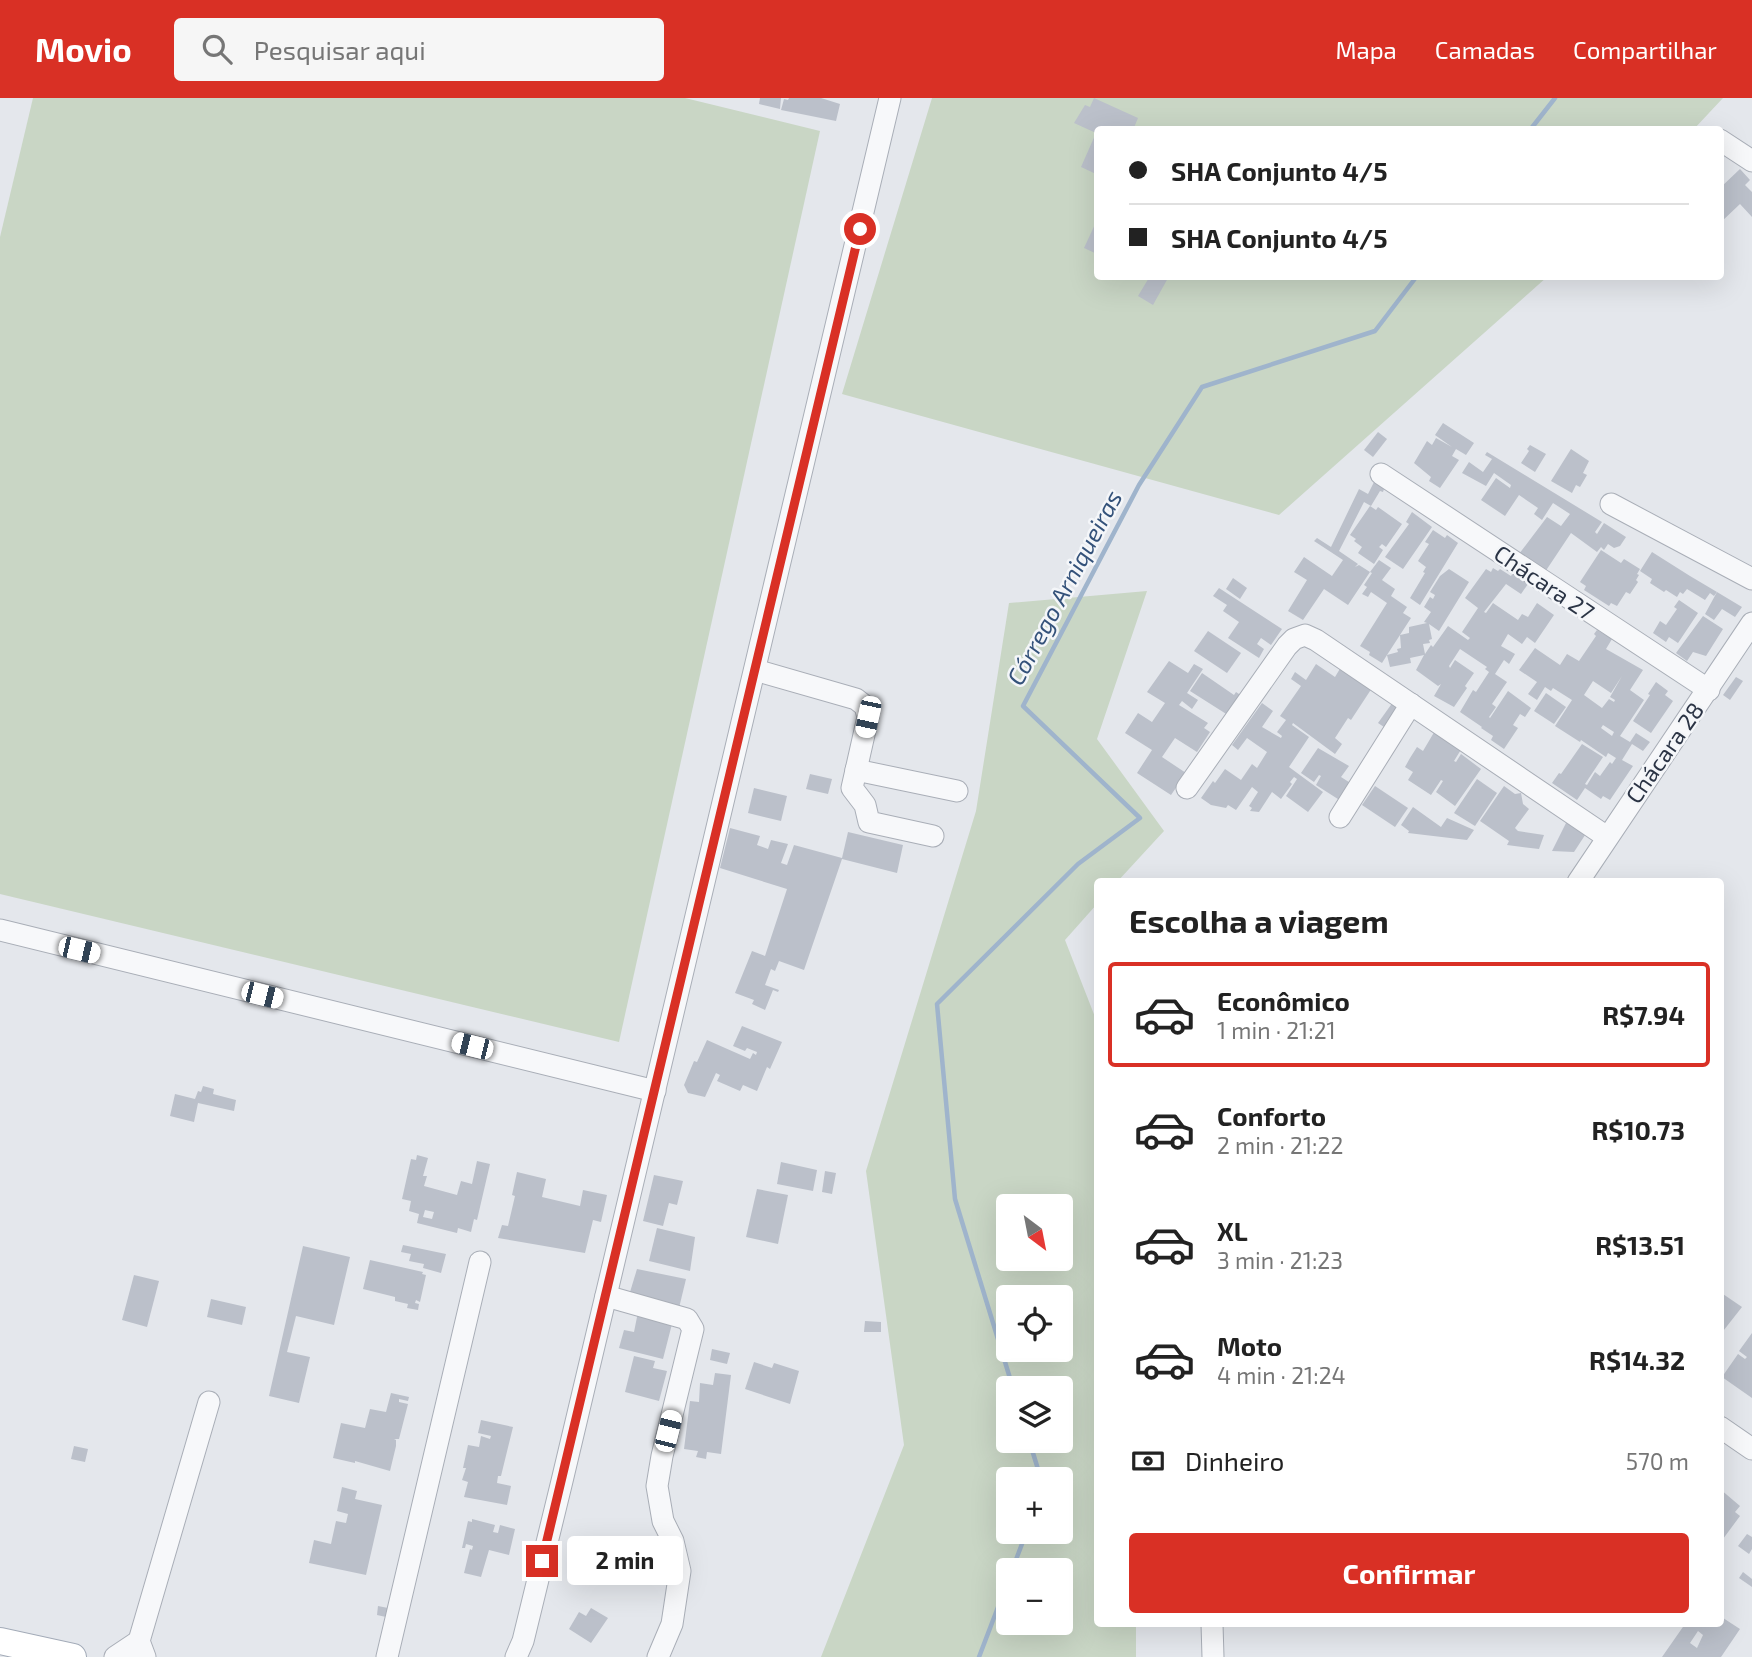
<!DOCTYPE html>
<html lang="pt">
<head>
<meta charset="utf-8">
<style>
  body { margin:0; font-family:"Exo 2",sans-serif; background:#f6f6f6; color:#222; height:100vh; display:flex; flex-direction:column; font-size:26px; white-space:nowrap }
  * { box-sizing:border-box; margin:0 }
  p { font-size:23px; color:#767676 }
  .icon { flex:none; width:38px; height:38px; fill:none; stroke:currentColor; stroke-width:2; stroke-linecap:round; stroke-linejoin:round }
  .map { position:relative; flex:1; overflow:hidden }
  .side { position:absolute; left:1094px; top:780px; width:630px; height:749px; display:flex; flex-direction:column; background:#fff; border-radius:7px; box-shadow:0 7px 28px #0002 }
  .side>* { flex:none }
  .hud { position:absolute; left:1094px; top:28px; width:630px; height:154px; border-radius:7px; box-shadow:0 7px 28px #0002; display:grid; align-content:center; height:154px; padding:0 35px; background:#fff }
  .needle { width:46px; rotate:148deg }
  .tools { position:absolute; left:996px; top:1096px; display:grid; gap:14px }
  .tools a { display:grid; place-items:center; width:77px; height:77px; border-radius:7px; background:#fff; box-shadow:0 7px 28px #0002; font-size:35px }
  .end { position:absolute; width:32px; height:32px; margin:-16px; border:9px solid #d93025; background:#fff; box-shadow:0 0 0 4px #fff }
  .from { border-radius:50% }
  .bubble { position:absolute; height:49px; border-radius:7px; background:#fff; box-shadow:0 7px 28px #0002; font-size:23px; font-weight:700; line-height:49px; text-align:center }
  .car { position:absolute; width:21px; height:42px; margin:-21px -10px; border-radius:9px; box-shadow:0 0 5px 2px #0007; background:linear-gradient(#fff 24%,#345 0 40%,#fff 0 76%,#345 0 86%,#fff 0) }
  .hud b { display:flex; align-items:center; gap:24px; height:66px; font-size:26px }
  .hud b+b { border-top:2px solid #e0e0e0 }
  .hud i { width:18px; height:18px; background:#222 }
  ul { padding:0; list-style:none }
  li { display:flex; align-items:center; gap:21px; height:105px; margin:0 14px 10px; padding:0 21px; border:4px solid transparent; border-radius:7px }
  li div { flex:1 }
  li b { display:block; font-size:26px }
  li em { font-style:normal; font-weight:700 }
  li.selected { border-color:#d93025 }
  li>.icon { width:63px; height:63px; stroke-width:1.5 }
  h2 { padding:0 35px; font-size:32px; line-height:84px }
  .pay { display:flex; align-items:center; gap:18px; height:77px; padding:0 35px; font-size:26px }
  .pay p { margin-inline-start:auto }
  .primary-button { display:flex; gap:14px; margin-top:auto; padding:14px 35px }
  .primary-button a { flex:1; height:80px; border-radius:7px; background:#d93025; color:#fff; font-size:28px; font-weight:700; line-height:80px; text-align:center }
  header { display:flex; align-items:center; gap:42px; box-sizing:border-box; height:98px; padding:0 35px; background:#d93025; color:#fff }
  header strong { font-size:33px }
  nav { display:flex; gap:38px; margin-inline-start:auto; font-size:24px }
  .search { width:490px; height:63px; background:#f6f6f6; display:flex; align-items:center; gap:18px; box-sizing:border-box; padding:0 24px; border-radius:7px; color:#767676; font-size:26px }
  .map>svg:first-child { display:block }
</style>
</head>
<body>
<header>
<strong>Movio</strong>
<div class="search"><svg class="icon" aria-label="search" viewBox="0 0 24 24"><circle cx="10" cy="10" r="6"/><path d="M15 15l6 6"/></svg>Pesquisar aqui</div>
<nav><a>Mapa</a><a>Camadas</a><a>Compartilhar</a></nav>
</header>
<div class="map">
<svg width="1752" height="1559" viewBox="0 0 1752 1559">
  <rect width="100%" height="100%" fill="#e4e7ec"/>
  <g fill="#c9d6c5" fill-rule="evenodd">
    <path d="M33 0H685L820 33 619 944 0 796V139Z"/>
    <path d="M932 0H1723L1694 31 1097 32V178L1547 179 1279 417 842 296Z"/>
    <path d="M1147 493 1097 641 1164 733 1117 784H1097V806L1065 842 1097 924V1526H1136V1559H821L904 1347 866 1073 976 713 1009 505ZM1008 1108H1060V1160H1008ZM1008 1199H1060V1251H1008ZM1008 1290H1060V1342H1008ZM1008 1381H1060V1433H1008ZM1008 1472H1060V1524H1008Z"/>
  </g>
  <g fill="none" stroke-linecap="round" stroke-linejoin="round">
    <g stroke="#9fb4cc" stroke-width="4.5">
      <path d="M1530 32 1555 0"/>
      <path d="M1013 1290 955 1101 937 906 1078 766 1140 720 1023 608 1139 387 1202 289 1375 233 1417 178"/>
      <path d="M1029 1342 1041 1381"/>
      <path d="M1012 1472 1027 1433"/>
      <path d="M979 1559 1008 1483"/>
    </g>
  </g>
  <g fill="#bbc0ca" fill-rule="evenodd">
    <path d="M760 0H781L780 11 759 6Z"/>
    <path d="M789 0H821L840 6 836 23 781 12 784 1 788 2Z"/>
    <path d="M1094 0 1138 20 1133 32H1097L1096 76 1081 69 1096 35 1074 25 1085 7 1090 9Z"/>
    <path d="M1740 71 1750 82 1745 87 1752 94V119L1740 106 1720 125V90Z"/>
    <path d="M1097 122V156L1084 150Z"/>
    <path d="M1150 178 1168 180 1153 207 1138 198Z"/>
    <path d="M1443 325 1474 345 1466 357 1456 351 1452 358 1459 362 1440 390 1429 383 1431 379 1414 365 1427 343 1432 347 1436 340 1452 349 1435 337Z"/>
    <path d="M1378 334 1387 341 1373 359 1364 352Z"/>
    <path d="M1530 347 1546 356 1535 374 1521 365 1529 353 1527 351Z"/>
    <path d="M1571 351 1589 363 1583 375 1587 377 1580 389 1576 387 1572 395 1551 383Z"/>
    <path d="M1487 354 1602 424 1595 434 1597 436 1604 425 1626 439 1620 448 1614 450 1608 446 1604 452 1601 449 1597 454 1571 435 1545 474 1519 456 1547 419 1561 428 1570 416 1553 405 1542 422 1534 416 1538 410 1519 397 1505 418 1481 402 1496 380 1510 390 1511 387 1494 375 1486 388 1462 375 1469 364 1483 374 1492 361 1485 357Z"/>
    <path d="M1374 384 1384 391 1383 394 1380 393 1371 408 1364 404 1339 453 1358 466 1355 469 1359 467 1370 474 1348 507 1324 491 1303 522 1288 513 1307 482 1294 474 1304 459 1332 478 1343 462 1314 443 1317 440 1331 449 1359 391 1368 396Z"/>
    <path d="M1370 408 1376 412 1378 409 1402 426 1386 449 1382 446 1379 449 1383 452 1374 466 1358 455 1362 449 1354 443 1356 441 1350 437Z"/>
    <path d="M1412 414 1432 429 1403 471 1385 459 1409 426 1406 424Z"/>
    <path d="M1433 432 1445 440 1447 437 1458 445 1420 507 1410 500 1425 475 1423 474 1426 469 1418 463 1429 446 1425 444Z"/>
    <path d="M1601 452 1621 465 1624 461 1640 471 1637 476 1639 477 1636 482 1638 484 1630 496 1626 494 1617 508 1611 505 1609 508 1584 492 1586 488 1580 484Z"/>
    <path d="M1652 454 1690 478 1717 494 1714 498 1710 495 1705 502 1687 491 1683 496 1680 494 1677 499 1666 492 1664 494 1650 485 1652 481 1640 473Z"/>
    <path d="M1379 462 1391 470 1382 482 1395 491 1391 498 1407 509 1403 515 1411 520 1387 557 1398 554 1397 551 1401 550 1400 537 1409 535V529L1427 525 1424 524 1431 514 1424 509 1430 499 1433 501 1435 497 1430 494 1440 478 1449 471 1469 484 1439 533 1429 526 1432 541 1429 542 1430 545 1423 546 1425 556 1431 547 1433 549 1448 528 1468 542 1470 540 1462 534 1478 510 1465 500 1486 471 1491 474 1493 470 1498 473 1500 471 1511 478 1513 475 1528 486 1521 496 1506 486 1484 514 1486 515 1493 505 1518 522 1522 516 1528 519 1537 505 1554 517 1535 545 1527 539 1522 546 1508 536 1501 548 1515 556 1509 566 1504 562 1495 576 1507 584 1492 606 1496 609 1489 619 1490 620 1508 593 1531 610 1525 619 1520 616 1513 627 1518 630 1504 651 1491 642 1493 638 1481 630 1482 629 1460 614 1473 592 1476 594 1489 574 1485 571 1487 569 1460 551 1449 568 1450 570 1455 562 1474 575 1465 588 1467 590 1454 609 1434 598 1441 586 1438 588 1416 572 1424 557 1410 560 1411 565 1390 569 1387 557 1382 565 1369 557 1370 554 1360 548 1387 505 1371 494 1368 499 1362 496 1367 489 1364 487 1372 475 1370 474Z"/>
    <path d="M1233 480 1247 490 1240 501 1226 491Z"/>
    <path d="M1219 490 1282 531 1271 547 1261 540 1257 546 1264 551 1259 560 1228 540 1239 524 1223 513 1227 507 1213 498Z"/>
    <path d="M1717 494 1742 509 1735 519 1722 511 1714 522 1705 516Z"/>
    <path d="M1679 502 1698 515 1678 545 1669 539 1666 544 1653 535 1660 523 1666 527 1677 511 1674 509Z"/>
    <path d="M1703 518 1723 531 1706 558 1693 554 1687 563 1676 555Z"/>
    <path d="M1597 532 1612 541 1606 551 1643 572 1630 592 1644 602 1620 638 1630 644 1636 635 1650 644 1643 653 1632 646 1622 662 1633 668 1610 702 1603 698 1601 701 1585 690 1577 702 1552 685 1559 675 1561 676 1582 646 1603 659 1585 686 1587 687 1595 674 1600 678 1610 664 1612 666 1616 660 1608 655 1606 659 1581 642 1580 644 1555 628 1572 602 1553 590 1551 593 1545 589 1537 602 1528 596 1537 584 1519 572 1535 550 1560 567 1567 556 1579 563 1596 538 1594 536ZM1622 578 1610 599 1615 602 1614 604 1609 601 1602 610 1584 597 1593 583 1611 595ZM1603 627 1614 634 1612 638 1601 630Z"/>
    <path d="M1208 533 1241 555 1227 575 1194 553Z"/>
    <path d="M1169 563 1188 575 1194 566 1203 571 1187 595 1198 602 1192 611 1182 603 1179 607 1208 625 1204 630 1210 634 1197 654 1175 640 1162 659 1186 675 1171 697 1137 675 1152 652 1125 635 1138 615 1152 624 1165 605 1147 594Z"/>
    <path d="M1316 566 1335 579 1341 569 1372 590 1351 622 1348 620 1335 640 1342 646 1335 656 1293 625 1292 627 1309 639 1289 669 1323 694 1308 714 1286 698 1297 681 1294 679 1290 684 1292 686 1281 701 1272 694 1259 714 1250 713 1252 710 1249 708 1258 694 1252 689 1236 712 1228 707 1226 710 1211 707 1201 700 1213 683 1215 685 1225 671 1241 682 1252 666 1257 670 1267 654 1247 640 1238 652 1232 647 1262 605 1273 613 1262 629 1281 640 1282 638 1277 634 1286 622 1280 618 1301 588 1291 581 1295 574 1306 582Z"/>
    <path d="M1202 575 1234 597 1236 594 1245 600 1231 619 1190 593Z"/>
    <path d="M1736 579 1743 583 1730 602 1723 597Z"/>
    <path d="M1656 584 1668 593 1665 597 1673 603 1651 635 1633 623 1650 597 1648 596Z"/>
    <path d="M1546 595 1566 609 1554 626 1534 613Z"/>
    <path d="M1393 604 1401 609 1387 631 1378 625Z"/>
    <path d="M1436 631 1462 650 1454 663 1456 664 1461 656 1481 671 1455 708 1436 694 1443 683 1441 682 1431 697 1408 682 1413 674 1405 669 1410 660 1417 649 1423 653Z"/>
    <path d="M1318 650 1349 668 1341 679 1352 686 1341 703 1316 687 1321 678 1319 677 1314 684 1301 675Z"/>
    <path d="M810 676 832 681 828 696 806 691Z"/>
    <path d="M1477 681 1497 695 1475 728 1454 715Z"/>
    <path d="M1375 688 1408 710 1395 729 1362 707Z"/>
    <path d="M1504 688 1515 696 1521 695 1523 706 1529 711 1515 730 1518 733 1544 737 1539 751 1507 747 1509 743 1480 723Z"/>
    <path d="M754 690 787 698 781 723 748 715Z"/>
    <path d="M1413 709 1441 729 1447 720 1474 732 1467 742 1408 735 1409 733 1401 727Z"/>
    <path d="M1567 723 1589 731 1574 754 1552 753Z"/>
    <path d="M730 730 760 738 757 747 768 751 771 742 788 746 781 765 787 767 794 747 842 760 848 734 903 747 897 775 842 761 804 872 779 863 775 873 771 871 765 887 779 892 778 894 773 892 765 912 752 906 754 902 735 895 752 853 765 858 787 791 720 770Z"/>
    <path d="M742 928 782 944 770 971 767 969 757 993 743 987 740 993 717 983 720 977 716 975 705 999 688 995 684 987 694 963 697 964 707 942 750 961 753 955 756 957 757 954 747 950 745 953 733 948Z"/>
    <path d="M203 988 214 991 213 996 236 1002 234 1013 198 1005 194 1024 170 1018 175 996 195 1001 198 993 201 994Z"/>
    <path d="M417 1057 428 1060 423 1078H427L424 1088 457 1097 461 1083 472 1086 477 1063 490 1066 477 1122 474 1121 471 1134 458 1130 457 1135 417 1125 419 1116 409 1113 411 1103 402 1101 411 1061 416 1062ZM425 1112 434 1114 432 1121 423 1119Z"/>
    <path d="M781 1064 817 1072 813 1093 777 1086Z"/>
    <path d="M825 1073 836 1075 832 1096 822 1094Z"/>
    <path d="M517 1074 546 1081 542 1099 580 1108 583 1092 607 1097 601 1124 593 1122 585 1155 498 1140 502 1127 508 1128 515 1098 512 1097Z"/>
    <path d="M654 1077 683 1083 677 1107 669 1105 663 1128 643 1123Z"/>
    <path d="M757 1091 788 1097 778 1146 746 1139Z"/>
    <path d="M657 1130 695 1139 690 1173 649 1163Z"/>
    <path d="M403 1147 446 1156 441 1175 423 1170 424 1166 409 1163 411 1156 401 1154Z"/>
    <path d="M303 1148 350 1159 334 1227 296 1218 287 1254 310 1259 299 1305 269 1298Z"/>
    <path d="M370 1162 423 1174 422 1176 426 1177 420 1204 416 1202 415 1205 419 1206 418 1212 407 1210 408 1206 395 1203V1199L363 1191Z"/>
    <path d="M637 1171 686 1181 679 1210 627 1204Z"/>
    <path d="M134 1177 159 1183 147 1229 122 1222Z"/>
    <path d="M1720 1194 1742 1209 1720 1237Z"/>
    <path d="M211 1201 246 1209 242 1227 207 1219Z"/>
    <path d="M638 1214 673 1222 663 1261 619 1250 624 1232 634 1234Z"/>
    <path d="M865 1223 881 1224V1234H864Z"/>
    <path d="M1752 1235V1300L1722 1279 1738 1256 1745 1261 1747 1259 1739 1253Z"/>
    <path d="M712 1251 730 1255 727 1266 710 1262Z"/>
    <path d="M634 1258 655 1263 653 1270 667 1273 659 1303 625 1294Z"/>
    <path d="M754 1264 772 1270 774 1265 799 1273 790 1306 745 1291Z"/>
    <path d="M715 1275 731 1277 721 1356 707 1354 706 1361 696 1359 698 1353 684 1351 690 1303 699 1304 700 1285 713 1287Z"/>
    <path d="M391 1295 409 1299 408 1303 399 1301V1304L408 1306 399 1341H394L396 1342V1348L390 1373 355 1363V1365L333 1360 341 1325 365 1330 370 1311 386 1314Z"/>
    <path d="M481 1322 513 1329 501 1378H498L497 1385 511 1388 507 1407 464 1399 468 1384 462 1382 466 1370H463L468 1347 479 1349 481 1338 490 1341 491 1338 478 1335Z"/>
    <path d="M74 1348 88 1351 85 1364 71 1361Z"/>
    <path d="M342 1389 357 1393 355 1401 382 1407 366 1477 309 1465 314 1442 331 1446 336 1423 346 1425 348 1416 337 1413Z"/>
    <path d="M1720 1391 1740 1408 1735 1414 1740 1418 1720 1445Z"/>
    <path d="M472 1421 495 1427 493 1434 498 1435 500 1427 515 1431 509 1457 489 1452 481 1479 464 1475 470 1451 472 1452 473 1448 466 1446 465 1450H462L468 1423 472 1424Z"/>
    <path d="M1747 1436 1752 1439V1451L1749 1456 1738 1448Z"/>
    <path d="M1743 1474 1752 1481V1489L1739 1480Z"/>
    <path d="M378 1508 388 1510 386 1519 377 1517Z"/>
    <path d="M591 1510 608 1520 591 1545 569 1531 579 1514 586 1518Z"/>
    <path d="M1720 1518 1740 1531 1721 1559H1662L1685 1526H1720ZM1698 1533 1703 1537 1697 1550 1690 1545Z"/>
  </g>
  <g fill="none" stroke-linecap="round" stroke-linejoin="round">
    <defs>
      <g id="minor">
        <path d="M1720 42 1752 63"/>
        <path d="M1381 376 1709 592"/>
        <path d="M1611 406 1752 481"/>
        <path d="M755 572 856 601 865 608 868 619 852 690 865 707 869 724 933 738"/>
        <path d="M856 672 957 693"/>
        <path d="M1187 690 1287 548 1294 541 1305 537 1316 542 1607 739"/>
        <path d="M1340 719 1411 606"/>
        <path d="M1578 784 1752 525"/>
        <path d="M0 832 655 993"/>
        <path d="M606 1198 687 1221 693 1231 662 1358 657 1388 663 1423 673 1443 680 1473 672 1526 658 1559"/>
        <path d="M1720 1329 1752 1351"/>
        <path d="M1212 1526 1213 1559"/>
        <path d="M115 1559 139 1543"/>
        <path d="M145 1559 139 1543 209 1304"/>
        <path d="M387 1559 480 1164"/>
        <path d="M516 1559 523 1543 562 1383 890 0"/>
      </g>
      <path id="major" d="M0 1543 73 1559"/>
    </defs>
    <use href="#minor" stroke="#a9aeb7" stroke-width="23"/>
    <use href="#major" stroke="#a3abb8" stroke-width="28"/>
    <use href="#minor" stroke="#f7f8fa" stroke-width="21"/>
    <use href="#major" stroke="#fff" stroke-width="26"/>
  </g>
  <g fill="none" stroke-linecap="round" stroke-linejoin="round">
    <path stroke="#d93025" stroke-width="9" d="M542 1463 860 131"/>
  </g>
  <g text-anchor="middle" stroke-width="5" stroke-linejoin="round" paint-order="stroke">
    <g font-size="23" fill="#2b3445" stroke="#f4f6f9">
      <text transform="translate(1544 485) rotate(34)" y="8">Chácara 27</text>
      <text transform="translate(1665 655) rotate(-55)" y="8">Chácara 28</text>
    </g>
    <g font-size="24" font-style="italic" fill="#34527a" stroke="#f4f6f9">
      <text transform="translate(1065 490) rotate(-62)" y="8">Córrego Arniqueiras</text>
    </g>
  </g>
</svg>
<div class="tools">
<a><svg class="needle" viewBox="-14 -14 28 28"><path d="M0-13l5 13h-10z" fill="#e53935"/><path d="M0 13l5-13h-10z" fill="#767676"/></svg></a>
<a><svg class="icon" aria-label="locate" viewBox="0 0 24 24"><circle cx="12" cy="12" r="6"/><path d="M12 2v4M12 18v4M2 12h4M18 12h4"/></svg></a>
<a><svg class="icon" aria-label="layers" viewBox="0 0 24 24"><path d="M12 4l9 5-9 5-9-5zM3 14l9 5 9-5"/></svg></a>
<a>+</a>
<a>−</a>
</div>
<i class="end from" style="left:860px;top:131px"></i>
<i class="end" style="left:542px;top:1463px"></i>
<div class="bubble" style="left:567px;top:1438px;width:116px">2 min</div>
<i class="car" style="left:868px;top:619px;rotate:192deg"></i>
<i class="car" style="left:79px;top:852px;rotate:103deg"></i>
<i class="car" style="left:262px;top:897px;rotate:104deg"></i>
<i class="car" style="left:472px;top:948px;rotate:284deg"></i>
<i class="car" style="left:668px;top:1333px;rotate:14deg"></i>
<div class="hud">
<b><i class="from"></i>SHA Conjunto 4/5</b>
<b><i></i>SHA Conjunto 4/5</b>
</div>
<section class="side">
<h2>Escolha a viagem</h2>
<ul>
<li class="selected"><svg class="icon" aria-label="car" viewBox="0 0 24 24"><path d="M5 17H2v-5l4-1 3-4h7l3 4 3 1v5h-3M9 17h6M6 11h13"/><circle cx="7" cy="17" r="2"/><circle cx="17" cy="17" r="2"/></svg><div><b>Econômico</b><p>1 min · 21:21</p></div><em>R$7.94</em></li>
<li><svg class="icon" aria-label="car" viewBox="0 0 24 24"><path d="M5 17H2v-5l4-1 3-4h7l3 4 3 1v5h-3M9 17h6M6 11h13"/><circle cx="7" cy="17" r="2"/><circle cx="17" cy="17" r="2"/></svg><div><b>Conforto</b><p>2 min · 21:22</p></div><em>R$10.73</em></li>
<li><svg class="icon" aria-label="car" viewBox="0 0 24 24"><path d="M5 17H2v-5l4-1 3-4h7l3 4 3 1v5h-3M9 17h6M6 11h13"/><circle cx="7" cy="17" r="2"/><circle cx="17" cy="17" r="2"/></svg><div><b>XL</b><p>3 min · 21:23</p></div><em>R$13.51</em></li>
<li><svg class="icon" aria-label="car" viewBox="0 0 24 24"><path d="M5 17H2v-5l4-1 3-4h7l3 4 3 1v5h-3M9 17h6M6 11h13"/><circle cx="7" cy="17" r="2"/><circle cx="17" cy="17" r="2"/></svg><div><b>Moto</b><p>4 min · 21:24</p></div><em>R$14.32</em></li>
</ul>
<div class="pay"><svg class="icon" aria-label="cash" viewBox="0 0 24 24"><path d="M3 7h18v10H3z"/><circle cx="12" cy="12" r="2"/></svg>Dinheiro<p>570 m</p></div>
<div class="primary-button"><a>Confirmar</a></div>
</section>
</div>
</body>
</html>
